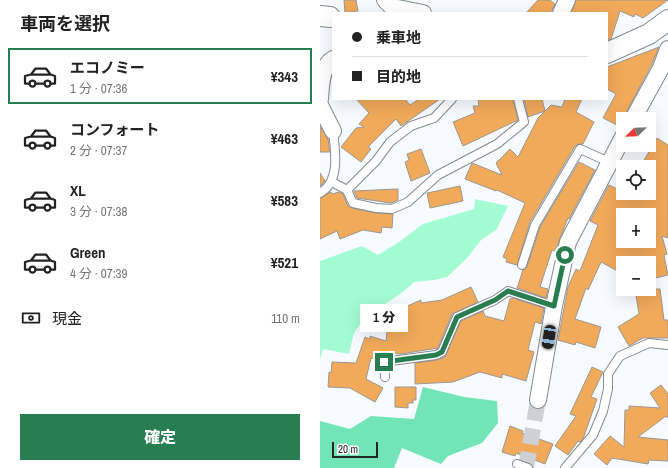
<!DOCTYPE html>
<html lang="ja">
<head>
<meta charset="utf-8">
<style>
  body { margin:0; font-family:"Archivo Narrow","Noto Sans JP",sans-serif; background:#f2f2f2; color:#222; height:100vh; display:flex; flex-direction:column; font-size:15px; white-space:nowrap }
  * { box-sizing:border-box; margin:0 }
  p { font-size:13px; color:#767676 }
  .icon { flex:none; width:22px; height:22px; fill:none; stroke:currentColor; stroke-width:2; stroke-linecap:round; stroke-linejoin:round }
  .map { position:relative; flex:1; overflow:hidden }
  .sheet { display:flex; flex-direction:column; background:#fff; width:320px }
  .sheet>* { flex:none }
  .guide { position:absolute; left:12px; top:12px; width:276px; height:88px; border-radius:0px; box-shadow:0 4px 16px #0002; display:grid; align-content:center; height:88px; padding:0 20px; background:#fff }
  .needle { width:26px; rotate:247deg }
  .fabs { position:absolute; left:296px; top:112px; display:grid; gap:8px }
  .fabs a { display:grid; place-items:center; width:40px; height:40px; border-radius:0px; background:#fff; box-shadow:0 4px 16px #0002; font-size:20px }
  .scale { position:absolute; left:12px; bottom:10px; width:46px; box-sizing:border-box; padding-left:4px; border:2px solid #242628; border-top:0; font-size:11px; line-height:14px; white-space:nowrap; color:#242628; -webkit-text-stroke:3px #fff; paint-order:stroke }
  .end { position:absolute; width:18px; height:18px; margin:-9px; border:5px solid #297e51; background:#fff; box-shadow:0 0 0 2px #fff }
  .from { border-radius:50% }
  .bubble { position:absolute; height:28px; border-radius:0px; background:#fff; box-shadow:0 4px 16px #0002; font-size:13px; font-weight:800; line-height:28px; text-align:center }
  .car { position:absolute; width:12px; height:24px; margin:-12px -6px; border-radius:5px; box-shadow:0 0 3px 1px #0007; background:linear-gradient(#222 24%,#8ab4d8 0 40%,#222 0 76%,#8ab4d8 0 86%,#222 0) }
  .guide b { display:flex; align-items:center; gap:14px; height:38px; font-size:15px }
  .guide b+b { border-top:1px solid #e0e0e0 }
  .guide i { width:10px; height:10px; background:#222 }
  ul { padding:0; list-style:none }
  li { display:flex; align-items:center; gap:12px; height:56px; margin:0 8px 6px; padding:0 12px; border:2px solid transparent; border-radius:0px }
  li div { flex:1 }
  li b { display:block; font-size:15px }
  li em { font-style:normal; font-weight:800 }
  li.selected { border-color:#297e51 }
  li>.icon { width:36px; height:36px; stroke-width:1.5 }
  h2 { padding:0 20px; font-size:18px; line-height:48px }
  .pay { display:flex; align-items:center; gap:10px; height:44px; padding:0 20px; font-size:15px }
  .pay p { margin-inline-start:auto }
  .action { display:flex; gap:8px; margin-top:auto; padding:8px 20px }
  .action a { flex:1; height:46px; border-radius:0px; background:#297e51; color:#fff; font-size:16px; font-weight:800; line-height:46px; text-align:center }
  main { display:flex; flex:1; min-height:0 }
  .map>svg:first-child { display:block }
</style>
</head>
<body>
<main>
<section class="sheet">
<h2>車両を選択</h2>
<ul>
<li class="selected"><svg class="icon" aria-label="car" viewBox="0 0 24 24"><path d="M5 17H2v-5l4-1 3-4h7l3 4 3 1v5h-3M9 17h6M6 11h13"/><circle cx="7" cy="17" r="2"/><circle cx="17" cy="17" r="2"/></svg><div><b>エコノミー</b><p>1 分 · 07:36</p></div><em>¥343</em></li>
<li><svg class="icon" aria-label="car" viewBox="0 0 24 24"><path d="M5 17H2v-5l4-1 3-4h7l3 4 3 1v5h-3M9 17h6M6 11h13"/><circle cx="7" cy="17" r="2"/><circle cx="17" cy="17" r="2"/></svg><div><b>コンフォート</b><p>2 分 · 07:37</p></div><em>¥463</em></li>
<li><svg class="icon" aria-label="car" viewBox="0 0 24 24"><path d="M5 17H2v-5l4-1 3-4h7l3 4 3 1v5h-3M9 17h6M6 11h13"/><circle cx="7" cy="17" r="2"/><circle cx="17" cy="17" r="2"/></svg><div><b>XL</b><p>3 分 · 07:38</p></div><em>¥583</em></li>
<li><svg class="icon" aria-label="car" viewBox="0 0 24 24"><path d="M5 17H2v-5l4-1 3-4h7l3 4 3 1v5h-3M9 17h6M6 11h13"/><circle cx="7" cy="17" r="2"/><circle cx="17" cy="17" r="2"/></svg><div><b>Green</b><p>4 分 · 07:39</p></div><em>¥521</em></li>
</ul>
<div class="pay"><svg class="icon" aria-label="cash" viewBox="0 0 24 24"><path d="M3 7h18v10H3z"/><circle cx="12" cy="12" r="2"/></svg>現金<p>110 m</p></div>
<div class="action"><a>確定</a></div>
</section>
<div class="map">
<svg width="348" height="468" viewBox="0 0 348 468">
  <rect width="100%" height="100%" fill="#f7fbff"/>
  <path fill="#a3fbd3" d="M155 199 188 206 176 230 161 240 148 257 127 277 114 280 94 282C77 300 50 309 36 330 32 336 31 347 29 354L3 349 0 359V261L42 246 58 255 79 242 103 224 154 209Z"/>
  <path fill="#71e5b5" d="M103 387 144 397 177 401 178 423 162 443 128 456 121 464 82 448 74 468H0V421L30 429 51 416 94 419Z"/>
  <g fill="#f1a95a" stroke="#9b9793" fill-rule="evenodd">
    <path d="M24 0H36L38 11 25 13Z"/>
    <path d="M218 0H230L235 4 232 10 230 13H206Z"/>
    <path d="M256 0H348L323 18 315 14 314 17 300 11 291 39 287 40V13H251Z"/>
    <path d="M339 47 332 64 299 126 283 118 296 94 287 89V67Z"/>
    <path d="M36 99H85L90 105 99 99H120L81 126 76 119 48 147 51 149 41 162 21 147 36 128 44 127 39 124 49 113Z"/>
    <path d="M158 99H193L198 120 143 146 133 122 155 113 153 106H159Z"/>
    <path d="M204 99H222L225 111 208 117Z"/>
    <path d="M245 99H262L256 112 274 122 263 144H259L255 146 210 222 197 265 186 262 187 259 183 257 205 203 177 190 176 191 145 179 152 163 182 175 176 163 190 149 198 157 218 118 231 105 242 107Z"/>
    <path d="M0 126 8 139 10 152H0Z"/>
    <path d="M337 138 348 145V238L342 236 347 254 344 255 348 275 331 279 329 263H303V274L281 262 268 290 266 288 255 319 281 327 275 348 256 342 255 345 238 340 248 287 256 269 260 271 278 225 270 221 289 185 318 199 321 193H329V167H320ZM303 215H329V241H303Z"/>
    <path d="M101 149 110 173 91 181 85 162 89 160 87 154Z"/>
    <path d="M259 162 275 170 249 219 248 218 235 251 232 250 220 287 228 289 226 298 197 288 203 270 207 267 220 227Z"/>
    <path d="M0 173 5 181 0 186Z"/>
    <path d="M140 186 143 201 110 208 107 193Z"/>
    <path d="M78 189V200L71 203 37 198 34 191Z"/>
    <path d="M11 192 12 194 19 192 23 194 28 206 32 208 56 213 73 214 72 228 62 227 61 233 43 230 20 239 17 231 0 239V198Z"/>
    <path d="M151 287 158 302 132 314 118 348 81 354 59 353 57 360 51 358 46 379 63 388 55 402 30 388 8 387 9 372 11 373 12 362 36 363 45 337 50 339V336L66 341 68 321 87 322 85 307 101 300V303L122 300Z"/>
    <path d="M315 289H340L344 320H348V338H323L309 346 298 327 319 314Z"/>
    <path d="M193 298 224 308 221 324 215 322 208 350 214 352 206 381 182 374V378L160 372 133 382 95 384V363L117 360 125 357 141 321 163 311 165 316 184 321 190 299Z"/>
    <path d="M272 367 283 372 271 397 277 399 263 439 260 442 258 441 248 455 235 446 256 416 250 414Z"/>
    <path d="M341 385 348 394V418L346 416 318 437 348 440V461L329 460 328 464 292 458 287 465 274 454 290 436 304 447 305 410H309V406L340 408 330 393Z"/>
    <path d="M75 387H96V400H93V403H88V408L75 407Z"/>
    <path d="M190 426 203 431 202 433 233 444 225 464 196 453 195 456 182 452Z"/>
  </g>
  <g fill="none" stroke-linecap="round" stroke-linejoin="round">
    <path stroke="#cdd0d4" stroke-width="16" stroke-dasharray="16 8" stroke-linecap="butt" d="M206 468 218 400"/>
    <defs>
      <g id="service">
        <path d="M12 182 27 190 33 203 56 208 72 209 88 202 118 175 177 144 204 122 198 99"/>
        <path d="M27 190 56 161 70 142 91 126 114 118 132 99"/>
        <path d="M0 193C21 181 15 151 13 131"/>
        <path d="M202 265 215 225 260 149 289 162"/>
        <path d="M65 377 64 362 116 355 122 352 137 317 175 300 188 291 234 306"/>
        <path d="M197 464 208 468"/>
        <path d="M245 468 273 435 283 411 288 389V374L300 356 329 343 348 345"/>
      </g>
      <g id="minor">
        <path d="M65 0 72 7 103 13"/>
        <path d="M241 13 247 0"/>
        <path d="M0 99C1 87 1 66 13 59"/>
        <path d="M0 105 13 131"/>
        <path d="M313 119 341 68 348 49"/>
        <path d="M218 400 234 306 248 242 303 137"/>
      </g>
      <g id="tertiary">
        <path d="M0 16 10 17"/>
        <path d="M287 53 329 34 348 20"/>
      </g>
    </defs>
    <use href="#service" stroke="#858a8e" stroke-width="10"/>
    <use href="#minor" stroke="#858a8e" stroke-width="18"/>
    <use href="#tertiary" stroke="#858a8e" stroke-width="22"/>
    <use href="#service" stroke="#fff" stroke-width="8"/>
    <use href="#minor" stroke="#fff" stroke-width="16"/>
    <use href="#tertiary" stroke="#fff" stroke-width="20"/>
  </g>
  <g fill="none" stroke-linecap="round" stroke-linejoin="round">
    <path stroke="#297e51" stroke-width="5" d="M64 362 116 355 122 352 137 317 175 300 188 291 234 306 245 255"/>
  </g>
</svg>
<div class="fabs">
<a><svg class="needle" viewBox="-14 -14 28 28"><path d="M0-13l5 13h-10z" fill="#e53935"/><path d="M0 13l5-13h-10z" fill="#767676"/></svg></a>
<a><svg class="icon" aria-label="locate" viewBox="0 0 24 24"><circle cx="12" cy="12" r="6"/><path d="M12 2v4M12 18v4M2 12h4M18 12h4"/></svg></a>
<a>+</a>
<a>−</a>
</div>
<div class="scale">20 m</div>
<i class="end from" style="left:245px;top:255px"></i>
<i class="end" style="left:64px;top:362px"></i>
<div class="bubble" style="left:40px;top:304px;width:48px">1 分</div>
<i class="car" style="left:229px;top:337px;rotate:189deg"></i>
<div class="guide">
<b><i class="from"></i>乗車地</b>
<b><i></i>目的地</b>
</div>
</div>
</main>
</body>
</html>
